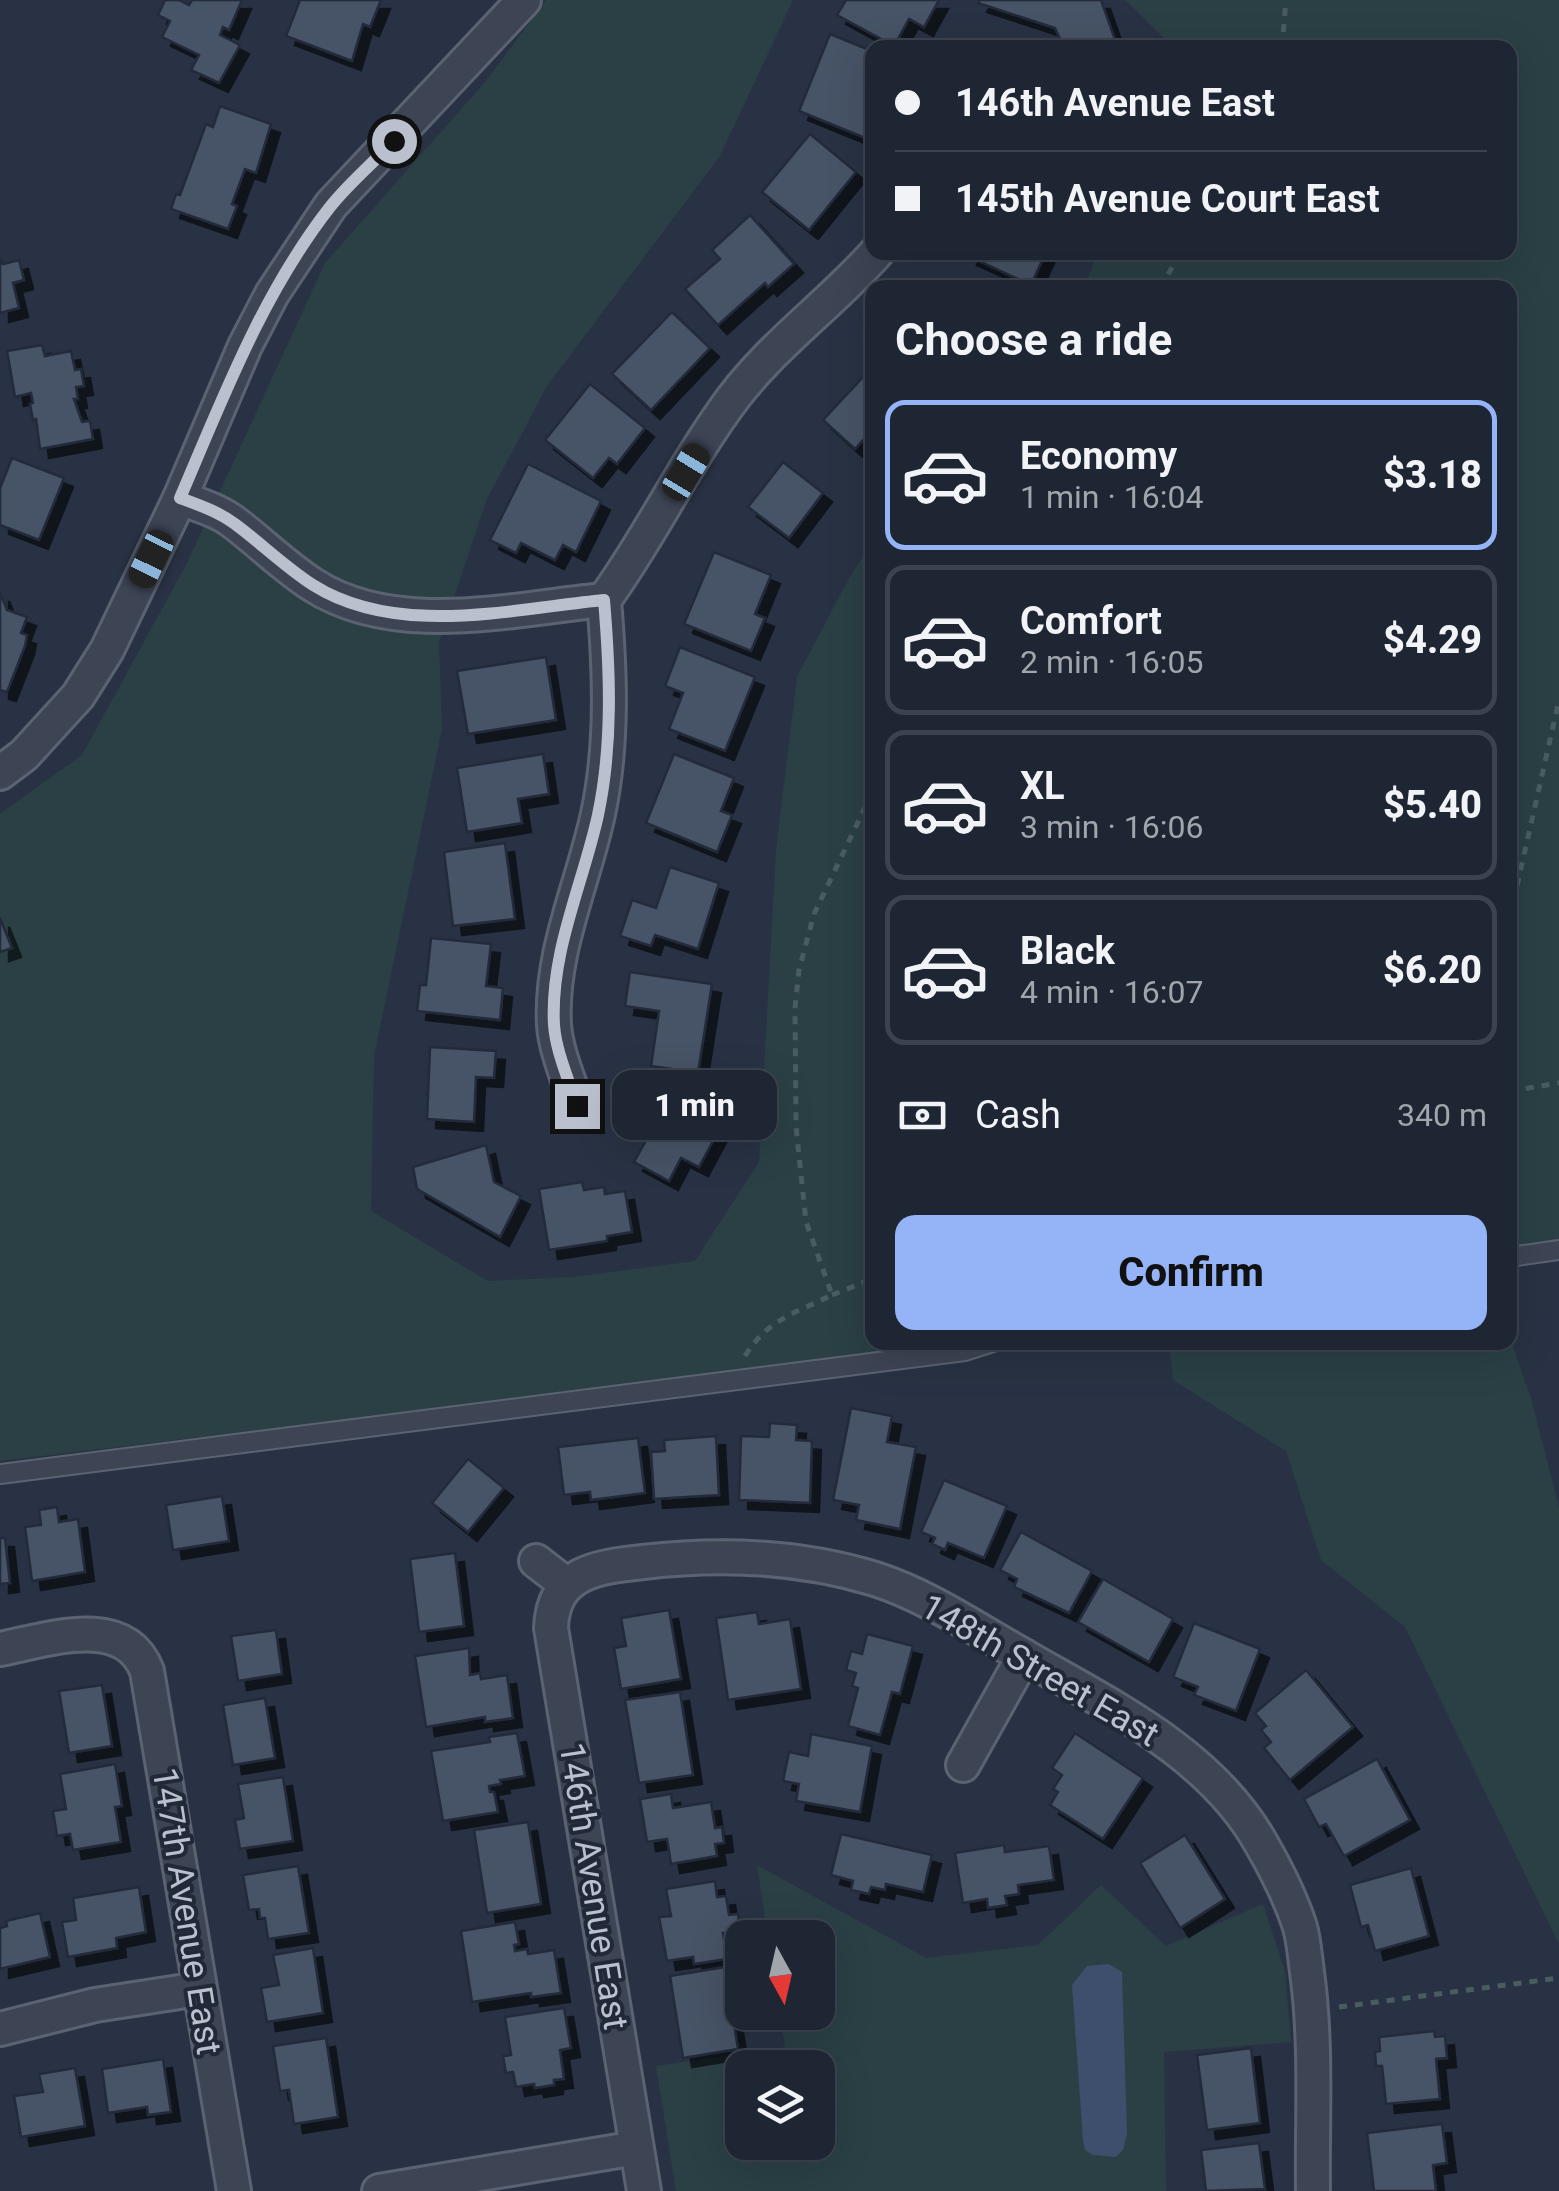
<!DOCTYPE html>
<html lang="en">
<head>
<meta charset="utf-8">
<style>
  body { margin:0; font-family:Roboto,sans-serif; background:#2b323f; color:#f1f3f6; height:100vh; display:flex; flex-direction:column; font-size:38px; white-space:nowrap }
  * { box-sizing:border-box; margin:0 }
  p { font-size:32px; color:#a1a5ac }
  .icon { flex:none; width:55px; height:55px; fill:none; stroke:currentColor; stroke-width:2; stroke-linecap:round; stroke-linejoin:round }
  .map { position:relative; flex:1; overflow:hidden }
  .details { position:absolute; left:865px; top:280px; width:652px; height:1070px; display:flex; flex-direction:column; background:#1e2633; border-radius:20px; box-shadow:0 10px 40px #0002,0 0 0 2px #3c434e }
  .details>* { flex:none }
  .hud { position:absolute; left:865px; top:40px; width:652px; height:220px; border-radius:20px; box-shadow:0 10px 40px #0002,0 0 0 2px #3c434e; display:grid; align-content:center; height:220px; padding:0 30px; background:#1e2633 }
  .needle { width:65px; rotate:172deg }
  .controls { position:absolute; left:725px; top:1920px; display:grid; gap:20px }
  .controls a { display:grid; place-items:center; width:110px; height:110px; border-radius:20px; background:#1e2633; box-shadow:0 10px 40px #0002,0 0 0 2px #3c434e; font-size:50px }
  .end { position:absolute; width:45px; height:45px; margin:-22px; border:12px solid #bac0cd; background:#111; box-shadow:0 0 0 5px #111 }
  .from { border-radius:50% }
  .bubble { position:absolute; height:70px; border-radius:20px; background:#1e2633; box-shadow:0 10px 40px #0002,0 0 0 2px #3c434e; font-size:32px; font-weight:800; line-height:70px; text-align:center }
  .car { position:absolute; width:30px; height:60px; margin:-30px -15px; border-radius:12px; box-shadow:0 0 8px 2px #0007; background:linear-gradient(#222 24%,#8ab4d8 0 40%,#222 0 76%,#8ab4d8 0 86%,#222 0) }
  .hud b { display:flex; align-items:center; gap:35px; height:95px; font-size:38px }
  .hud b+b { border-top:2px solid #3c434e }
  .hud i { width:25px; height:25px; background:#f1f3f6 }
  ul { padding:0; list-style:none }
  li { display:flex; align-items:center; gap:30px; height:150px; margin:0 20px 15px; padding:0 10px; border:5px solid #3c434e; border-radius:20px }
  li div { flex:1 }
  li b { display:block; font-size:38px }
  li em { font-style:normal; font-weight:800 }
  li.selected { border-color:#95b3f7 }
  li>.icon { width:90px; height:90px; stroke-width:1.5 }
  h2 { padding:0 30px; font-size:45px; line-height:120px }
  .pay { display:flex; align-items:center; gap:25px; height:110px; padding:0 30px; font-size:38px }
  .pay p { margin-inline-start:auto }
  .cta { display:flex; gap:20px; margin-top:auto; padding:20px 30px }
  .cta a { flex:1; height:115px; border-radius:20px; background:#95b3f7; color:#111; font-size:40px; font-weight:800; line-height:115px; text-align:center }
  .map>svg:first-child { display:block }
</style>
</head>
<body>
<div class="map">
<svg width="1559" height="2191" viewBox="0 0 1559 2191">
  <defs>
    <filter id="shadow"><feDropShadow dx="9" dy="9" stdDeviation="0" flood-color="#0009"/></filter>
  </defs>
  <rect width="100%" height="100%" fill="#283244"/>
  <g fill="#2a4045" fill-rule="evenodd">
    <path d="M546 0H793L720 156 547 386 487 499 439 642 442 729 374 1056 371 1211 488 1281 573 1277 695 1261 759 1162 776 850 797 677 849 578 872 543V1342L955 1343 682 1380 0 1461V814L82 755 187 563 325 263 486 81Z"/>
    <path d="M1125 0H1559V1241L1510 1247V288L1084 287 1098 253 1510 252V48L1162 47 1163 37Z"/>
    <path d="M1510 1338 1531 1398 1559 1507V1944L1405 1627 1321 1560 1286 1451 1173 1380 1169 1343 1510 1342Z"/>
    <path d="M757 1865 926 1958 1038 1945 1101 1885 1166 1946 1263 1904 1285 1971 1291 2042 1164 2052 1166 2191H676L656 2066 785 2047 780 2013 818 2012V1938L768 1937ZM742 2068H818V2142H742Z"/>
  </g>
  <path fill="#3e4e6d" d="M1109 1964 1122 1972 1127 2134 1123 2150 1116 2157 1093 2155 1085 2150 1083 2140 1072 1985 1087 1966Z"/>
  <g fill="#475266" stroke="#232b3b" stroke-width="2.5" filter="url(#shadow)">
    <path d="M165 0H179L189 5 192 0H242L229 30 223 27 220 35 240 45 219 83 191 70 199 55 162 37 170 21 158 15Z"/>
    <path d="M300 0H381L370 27 363 24 352 61 286 36Z"/>
    <path d="M846 0H939L924 27 909 19 894 46 837 15Z"/>
    <path d="M980 0H1101L1118 48H1064L1055 28 978 3Z"/>
    <path d="M830 34 872 51V91L865 108 872 111 870 140 799 111Z"/>
    <path d="M220 106 271 124 256 173 245 169 232 204 237 206 228 229 171 209 176 194 180 195 206 124 213 127Z"/>
    <path d="M810 134 856 172 809 230 762 192Z"/>
    <path d="M750 215 794 264 768 287 765 283 718 325 685 289 720 259 712 250Z"/>
    <path d="M970 252H1046L1031 285 968 256Z"/>
    <path d="M0 259 3 264 19 260 24 280 13 283 19 308 0 313Z"/>
    <path d="M672 312 710 348 651 410 612 374Z"/>
    <path d="M42 345 45 356 71 351 75 370 81 369 84 386 76 387 78 399H74L82 422 90 421 93 439 40 449 36 419 33 420 30 404 33 403 31 393 15 397 7 351Z"/>
    <path d="M865 375 872 382V430L855 449 823 420Z"/>
    <path d="M590 384 645 428 617 464 609 458 593 478 545 440Z"/>
    <path d="M12 458 64 478 39 540 0 525V488Z"/>
    <path d="M783 462 823 493 789 538 748 507Z"/>
    <path d="M528 464 601 501 576 552 563 545 555 560 521 543 516 553 490 540Z"/>
    <path d="M714 552 771 575 755 614 765 618 751 651 684 624Z"/>
    <path d="M0 592 7 610 27 617 21 633 27 635 25 646 7 692 0 690Z"/>
    <path d="M680 647 755 677 725 751 669 729 683 693 665 686Z"/>
    <path d="M546 657 556 720 468 734 457 671Z"/>
    <path d="M543 754 549 794 518 799 522 823 467 832 457 768Z"/>
    <path d="M674 754 734 778 721 811 732 815 717 852 646 823Z"/>
    <path d="M505 843 515 919 453 926 444 852Z"/>
    <path d="M670 867 719 883 698 949 655 935 651 946 620 936 632 900 656 908Z"/>
    <path d="M0 918 12 948 0 952Z"/>
    <path d="M431 938 491 944 486 986 503 988 500 1020 417 1011 420 985H426Z"/>
    <path d="M630 972 712 984 698 1073 651 1066 659 1011 625 1006Z"/>
    <path d="M430 1047 496 1051 494 1078 476 1077 474 1122 427 1119Z"/>
    <path d="M675 1089 726 1117 699 1167 681 1158 669 1181 634 1162Z"/>
    <path d="M486 1145 494 1182 521 1196 500 1237 417 1189 413 1167Z"/>
    <path d="M582 1182 584 1190 604 1187 605 1194 625 1191 632 1232 607 1236V1241L549 1250 539 1189Z"/>
    <path d="M851 1408 892 1416 887 1442 916 1447 900 1529 856 1520 859 1505 833 1500Z"/>
    <path d="M770 1423 797 1425 796 1440 812 1441 810 1503 739 1500 741 1436 769 1437Z"/>
    <path d="M716 1436 719 1495 654 1499 651 1452 665 1451 664 1440Z"/>
    <path d="M638 1438 645 1493 591 1500 590 1492 564 1495 558 1447Z"/>
    <path d="M468 1459 504 1488 468 1532 432 1503Z"/>
    <path d="M944 1480 1007 1506 984 1558 948 1543 945 1550 932 1544 935 1538 921 1532Z"/>
    <path d="M222 1496 229 1541 173 1550 166 1505Z"/>
    <path d="M57 1507 59 1522 78 1519 85 1572 32 1581 25 1527 41 1525 39 1510Z"/>
    <path d="M1021 1532 1092 1571 1069 1613 1014 1587 1017 1579 1000 1570Z"/>
    <path d="M0 1538H5L10 1583 0 1584Z"/>
    <path d="M455 1553 464 1626 419 1632 410 1559Z"/>
    <path d="M1103 1579 1173 1619 1149 1662 1078 1622Z"/>
    <path d="M669 1610 681 1679 621 1689 614 1648 626 1646 621 1618Z"/>
    <path d="M757 1612 759 1624 790 1619 801 1689 728 1700 716 1618Z"/>
    <path d="M1194 1623 1260 1649 1236 1711 1194 1695 1198 1687 1173 1677Z"/>
    <path d="M276 1630 282 1674 238 1681 231 1636Z"/>
    <path d="M867 1634 913 1646 900 1694 892 1692 880 1735 848 1726 858 1688 852 1686 856 1673 846 1670 851 1651 862 1654Z"/>
    <path d="M469 1648 470 1675 480 1673 481 1679 507 1675 513 1718 485 1722V1717L426 1727 415 1656Z"/>
    <path d="M1306 1670 1353 1727 1290 1780 1264 1748 1271 1742 1261 1730 1266 1726 1255 1713Z"/>
    <path d="M102 1685 112 1746 69 1753 59 1691Z"/>
    <path d="M680 1692 693 1775 639 1783 625 1700Z"/>
    <path d="M265 1698 275 1758 233 1765 223 1705Z"/>
    <path d="M517 1733 525 1776 500 1780 501 1784 489 1786 490 1792H494L498 1812 443 1821 431 1751 490 1742 489 1737Z"/>
    <path d="M1075 1733 1143 1778 1103 1839 1050 1805 1058 1792 1053 1789 1062 1775 1052 1768Z"/>
    <path d="M811 1734 872 1746 860 1812 796 1801 799 1784 783 1781 789 1752 808 1756Z"/>
    <path d="M1377 1759 1410 1820 1344 1856 1326 1824 1319 1827 1304 1799Z"/>
    <path d="M115 1764 122 1806 115 1807 121 1842 73 1850 70 1834 57 1836 53 1811 66 1809 60 1774Z"/>
    <path d="M283 1777 293 1841 240 1849 235 1820 244 1818 238 1784Z"/>
    <path d="M671 1794 673 1808 711 1802 715 1828 722 1827 724 1843 715 1844 717 1856 671 1864 667 1839 647 1842 640 1799Z"/>
    <path d="M528 1822 541 1904 487 1913 474 1830Z"/>
    <path d="M841 1834 932 1855 923 1892 886 1884 885 1890 871 1887 869 1894 851 1890 853 1881 831 1875Z"/>
    <path d="M1185 1835 1225 1899 1180 1928 1140 1863Z"/>
    <path d="M1004 1845 1005 1852 1049 1846 1054 1880 1018 1885 1019 1894 1005 1896 1007 1905 988 1908 987 1899 963 1903 955 1853Z"/>
    <path d="M298 1866 309 1933 268 1939 265 1918H260L259 1909 249 1910 243 1875Z"/>
    <path d="M1411 1868 1429 1936 1375 1951 1368 1925 1361 1927 1350 1885Z"/>
    <path d="M715 1881 717 1897 726 1896 729 1915 738 1914 740 1931 723 1933 727 1959 694 1964 693 1957 667 1961 659 1917 671 1916 666 1889Z"/>
    <path d="M139 1887 146 1932 116 1938 117 1948 68 1957 62 1922 76 1920 73 1898Z"/>
    <path d="M40 1913 50 1957 0 1969V1928L7 1926 6 1921Z"/>
    <path d="M515 1922 519 1944 514 1945 515 1951 527 1949 528 1954 554 1950 561 1993 531 1997V1993L472 2002 461 1931Z"/>
    <path d="M313 1948 323 2013 267 2022 261 1988 279 1985 273 1955Z"/>
    <path d="M725 1967 738 2049 683 2058 670 1976Z"/>
    <path d="M564 2008 571 2048 560 2050 564 2079 554 2080V2085L535 2088 534 2084 516 2087 513 2072 506 2073 503 2056 511 2055 505 2017Z"/>
    <path d="M1434 2031 1435 2037 1445 2036 1447 2058 1436 2059 1440 2099 1386 2104 1382 2066H1376L1375 2052 1380 2051 1379 2037Z"/>
    <path d="M326 2038 338 2117 294 2124 289 2090 280 2091 273 2046Z"/>
    <path d="M1251 2048 1260 2123 1207 2130 1197 2055Z"/>
    <path d="M163 2059 171 2112 148 2115 147 2107 108 2113 102 2069Z"/>
    <path d="M75 2068 85 2126 21 2137 14 2096 43 2092 39 2074Z"/>
    <path d="M1442 2124 1447 2163 1433 2165 1436 2191H1374L1367 2133Z"/>
    <path d="M1259 2143 1265 2189 1206 2191 1201 2150Z"/>
  </g>
  <g fill="none" stroke-linecap="round" stroke-linejoin="round">
    <defs>
      <g id="lane">
        <path d="M1510 1257 1559 1250"/>
        <path d="M0 1474 965 1351 993 1342"/>
      </g>
      <g id="street">
        <path d="M180 498C199 505 220 511 236 524 262 544 285 567 313 585 396 638 512 609 604 600"/>
        <path d="M0 773 24 755 78 696 107 650 180 498 245 346 272 294 331 205 524 0"/>
        <path d="M577 1106C569 1080 556 1052 554 1025 550 952 583 884 598 814 613 744 610 671 604 600 648 540 680 472 723 412 765 350 827 308 877 252"/>
        <path d="M536 1561 567 1585"/>
        <path d="M0 1649C47 1640 124 1612 147 1671L234 2191"/>
        <path d="M963 1765 1024 1656"/>
        <path d="M0 2029 95 2005 199 1989"/>
        <path d="M379 2191 636 2148"/>
        <path d="M644 2191 551 1628C553 1572 597 1567 643 1562 720 1553 800 1556 875 1579 928 1596 974 1628 1022 1655 1110 1706 1211 1753 1262 1845 1277 1871 1291 1899 1300 1927 1304 1941 1305 1958 1307 1972 1317 2044 1312 2119 1313 2191"/>
      </g>
    </defs>
    <use href="#lane" stroke="#5b6271" stroke-width="22"/>
    <use href="#street" stroke="#5b6271" stroke-width="38"/>
    <g stroke="#495d61" stroke-width="5" stroke-dasharray="8 8" stroke-linecap="butt">
      <path d="M1282 48 1286 0"/>
      <path d="M1160 288 1181 252"/>
      <path d="M1510 917 1559 700"/>
      <path d="M1510 1091 1559 1083"/>
      <path d="M832 1295 872 1279"/>
      <path d="M745 1356C767 1320 795 1313 832 1295L806 1222 796 1127 795 1008 799 970 814 914 872 793"/>
      <path d="M1339 2007 1559 1978"/>
    </g>
    <use href="#lane" stroke="#3d4454" stroke-width="18"/>
    <use href="#street" stroke="#3d4454" stroke-width="32"/>
  </g>
  <g fill="none" stroke-linecap="round" stroke-linejoin="round">
    <path stroke="#bac0cd" stroke-width="12" d="M394 141C373 163 348 184 330 207 262 294 223 398 180 498 199 505 219 512 235 524 262 544 285 567 313 585 397 638 512 609 604 600 610 671 613 744 598 815 583 884 550 952 554 1025 556 1052 569 1080 577 1106"/>
  </g>
  <g text-anchor="middle" stroke-width="8" stroke-linejoin="round" paint-order="stroke">
    <g font-size="35" fill="#bac0cd" stroke="#212939">
      <text transform="translate(1040 1670) rotate(30)" y="12">148th Street East</text>
      <text transform="translate(594 1886) rotate(81)" y="12">146th Avenue East</text>
      <text transform="translate(187 1911) rotate(81)" y="12">147th Avenue East</text>
    </g>
  </g>
</svg>
<div class="controls">
<a><svg class="needle" viewBox="-14 -14 28 28"><path d="M0-13l5 13h-10z" fill="#e53935"/><path d="M0 13l5-13h-10z" fill="#a1a5ac"/></svg></a>
<a><svg class="icon" aria-label="layers" viewBox="0 0 24 24"><path d="M12 4l9 5-9 5-9-5zM3 14l9 5 9-5"/></svg></a>
</div>
<i class="end from" style="left:394px;top:141px"></i>
<i class="end" style="left:577px;top:1106px"></i>
<div class="bubble" style="left:612px;top:1070px;width:165px">1 min</div>
<i class="car" style="left:686px;top:472px;rotate:31deg"></i>
<i class="car" style="left:151px;top:559px;rotate:206deg"></i>
<div class="hud">
<b><i class="from"></i>146th Avenue East</b>
<b><i></i>145th Avenue Court East</b>
</div>
<section class="details">
<h2>Choose a ride</h2>
<ul>
<li class="selected"><svg class="icon" aria-label="car" viewBox="0 0 24 24"><path d="M5 17H2v-5l4-1 3-4h7l3 4 3 1v5h-3M9 17h6M6 11h13"/><circle cx="7" cy="17" r="2"/><circle cx="17" cy="17" r="2"/></svg><div><b>Economy</b><p>1 min · 16:04</p></div><em>$3.18</em></li>
<li><svg class="icon" aria-label="car" viewBox="0 0 24 24"><path d="M5 17H2v-5l4-1 3-4h7l3 4 3 1v5h-3M9 17h6M6 11h13"/><circle cx="7" cy="17" r="2"/><circle cx="17" cy="17" r="2"/></svg><div><b>Comfort</b><p>2 min · 16:05</p></div><em>$4.29</em></li>
<li><svg class="icon" aria-label="car" viewBox="0 0 24 24"><path d="M5 17H2v-5l4-1 3-4h7l3 4 3 1v5h-3M9 17h6M6 11h13"/><circle cx="7" cy="17" r="2"/><circle cx="17" cy="17" r="2"/></svg><div><b>XL</b><p>3 min · 16:06</p></div><em>$5.40</em></li>
<li><svg class="icon" aria-label="car" viewBox="0 0 24 24"><path d="M5 17H2v-5l4-1 3-4h7l3 4 3 1v5h-3M9 17h6M6 11h13"/><circle cx="7" cy="17" r="2"/><circle cx="17" cy="17" r="2"/></svg><div><b>Black</b><p>4 min · 16:07</p></div><em>$6.20</em></li>
</ul>
<div class="pay"><svg class="icon" aria-label="cash" viewBox="0 0 24 24"><path d="M3 7h18v10H3z"/><circle cx="12" cy="12" r="2"/></svg>Cash<p>340 m</p></div>
<div class="cta"><a>Confirm</a></div>
</section>
</div>
</body>
</html>
